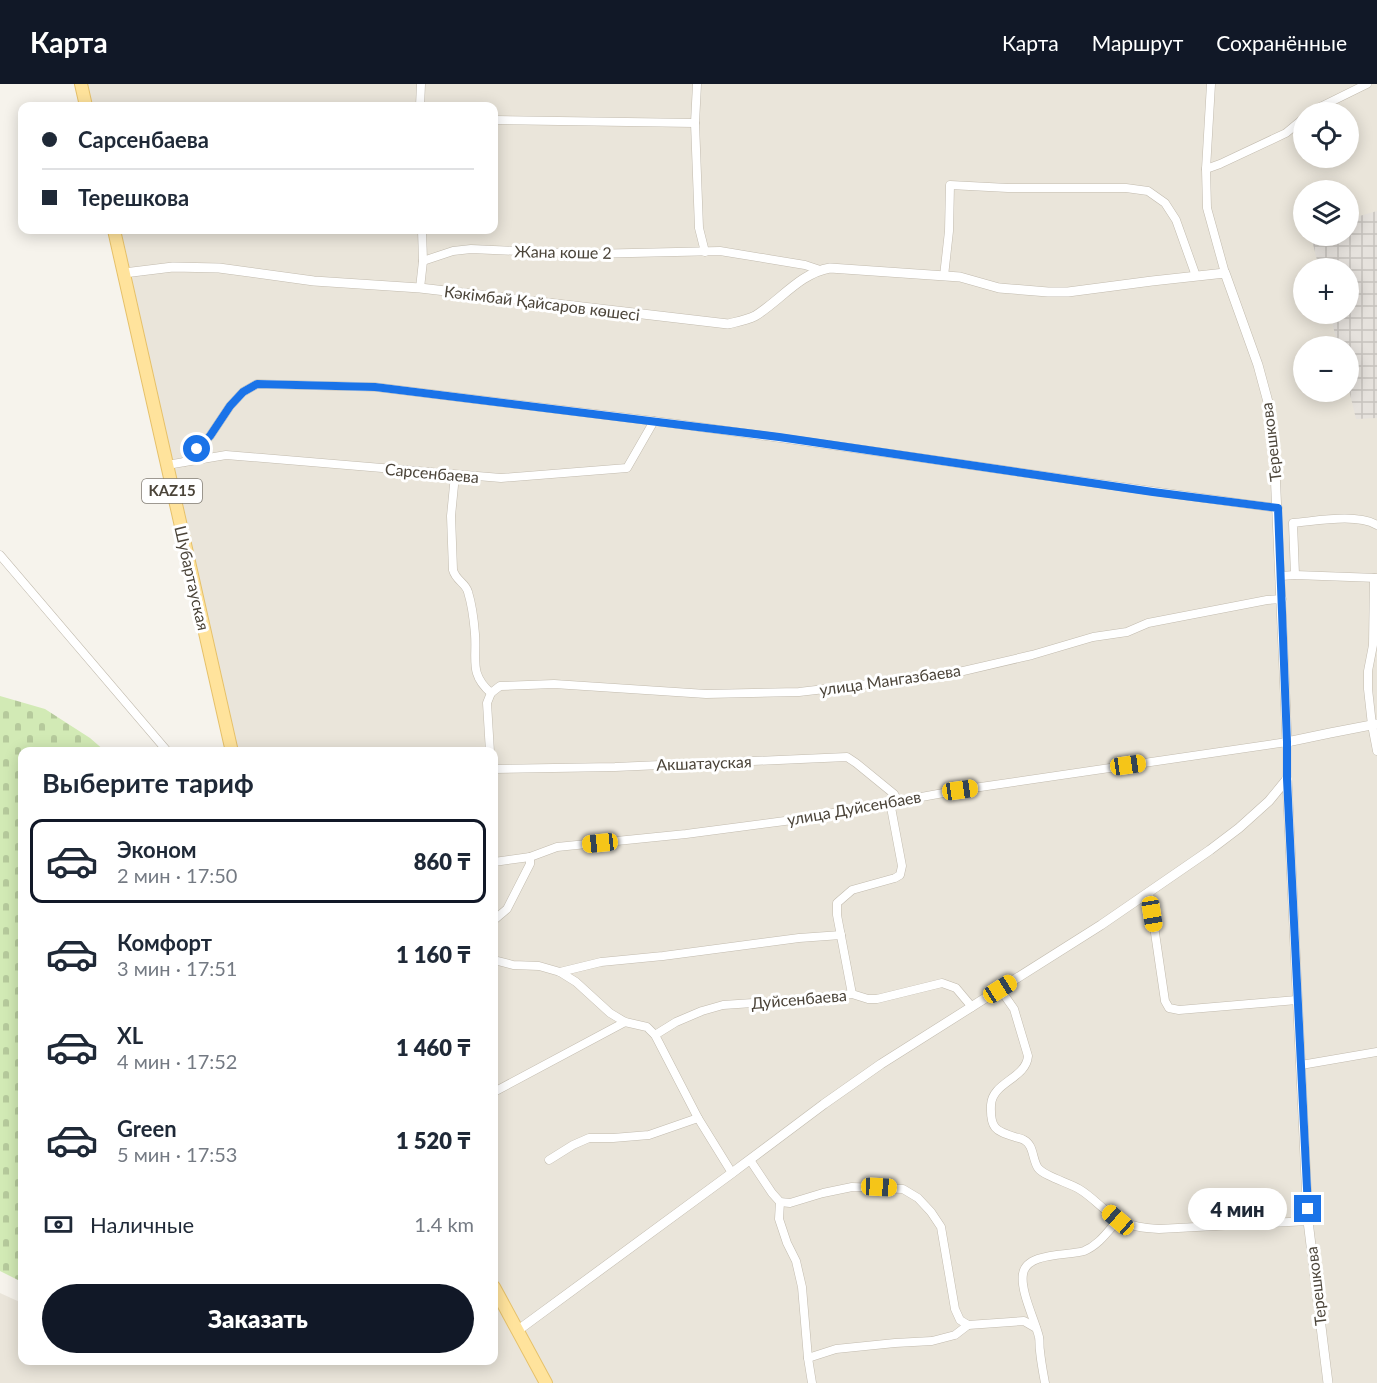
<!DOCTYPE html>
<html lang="ru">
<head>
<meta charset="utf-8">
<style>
  body { margin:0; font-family:Lato,sans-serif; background:#f2f2f3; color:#1f2937; height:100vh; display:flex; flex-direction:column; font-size:22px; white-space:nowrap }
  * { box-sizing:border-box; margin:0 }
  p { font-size:20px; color:#747a83 }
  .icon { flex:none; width:33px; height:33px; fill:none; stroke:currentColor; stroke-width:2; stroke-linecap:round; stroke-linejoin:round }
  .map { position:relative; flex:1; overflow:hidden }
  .details { position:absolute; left:18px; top:663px; width:480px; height:618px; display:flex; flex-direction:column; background:#fff; border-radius:12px; box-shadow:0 3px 15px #0003 }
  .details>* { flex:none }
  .hud { position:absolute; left:18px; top:18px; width:480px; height:132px; border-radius:12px; box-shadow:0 3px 15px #0003; display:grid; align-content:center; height:132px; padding:0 24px; background:#fff }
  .controls { position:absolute; left:1293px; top:18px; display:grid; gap:12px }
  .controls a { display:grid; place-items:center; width:66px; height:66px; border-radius:50%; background:#fff; box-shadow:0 3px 15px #0003; font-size:30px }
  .end { position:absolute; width:27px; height:27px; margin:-14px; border:8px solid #1a73e8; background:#fff; box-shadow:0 0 0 3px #fff }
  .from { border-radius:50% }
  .bubble { position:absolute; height:42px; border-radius:21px; background:#fff; box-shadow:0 3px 15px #0003; font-size:20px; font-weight:800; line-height:42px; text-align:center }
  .car { position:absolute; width:18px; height:36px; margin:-18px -9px; border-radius:8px; box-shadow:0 0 4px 2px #0007; background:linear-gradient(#f5c518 24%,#345 0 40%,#f5c518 0 76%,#345 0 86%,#f5c518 0) }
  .hud b { display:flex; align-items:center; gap:21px; height:57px; font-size:22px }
  .hud b+b { border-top:2px solid #e0e1e3 }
  .hud i { width:15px; height:15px; background:#1f2937 }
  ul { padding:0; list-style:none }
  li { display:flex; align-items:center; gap:18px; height:84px; margin:0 12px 9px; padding:0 12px; border:3px solid transparent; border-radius:12px }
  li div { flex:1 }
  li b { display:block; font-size:22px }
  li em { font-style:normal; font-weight:800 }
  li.active { border-color:#111827 }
  li>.icon { width:54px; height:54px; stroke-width:1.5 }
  h2 { padding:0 24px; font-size:27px; line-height:72px }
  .pay { display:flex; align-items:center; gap:15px; height:66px; padding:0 24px; font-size:22px }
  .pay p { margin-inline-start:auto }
  .button { display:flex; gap:12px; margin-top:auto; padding:12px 24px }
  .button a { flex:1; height:69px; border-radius:36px; background:#111827; color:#fff; font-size:24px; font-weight:800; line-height:69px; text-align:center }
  header { display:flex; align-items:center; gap:36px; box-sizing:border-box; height:84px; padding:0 30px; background:#111827; color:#fff }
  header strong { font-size:28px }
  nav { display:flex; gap:33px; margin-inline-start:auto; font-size:21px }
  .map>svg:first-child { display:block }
</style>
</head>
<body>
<header>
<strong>Карта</strong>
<nav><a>Карта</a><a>Маршрут</a><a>Сохранённые</a></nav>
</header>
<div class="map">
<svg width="1377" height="1299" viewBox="0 0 1377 1299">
  <defs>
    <pattern id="industrial-grid" width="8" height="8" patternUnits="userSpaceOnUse" patternTransform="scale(1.5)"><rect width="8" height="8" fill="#e6e2dd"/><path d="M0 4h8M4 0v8" fill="none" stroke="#c7c3be"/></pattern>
    <pattern id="cemetery-stones" width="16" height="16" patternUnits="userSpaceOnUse" patternTransform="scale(1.5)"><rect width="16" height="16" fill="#d2eab5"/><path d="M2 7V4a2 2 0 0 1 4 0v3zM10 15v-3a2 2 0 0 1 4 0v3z" fill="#b6ca9c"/></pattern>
  </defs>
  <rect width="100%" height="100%" fill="#f6f3ec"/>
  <path fill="#eae5da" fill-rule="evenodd" d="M75 0H1377V1299H0V1209L22 1219V1276H494V668L228 667 108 146H494V22H80ZM1304 28H1348V74H1304ZM1304 106H1348V152H1304ZM1304 184H1348V230H1304ZM1304 262H1348V308H1304Z"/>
  <path fill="url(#industrial-grid)" d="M1377 127V334L1356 335 1349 306 1348 262H1338L1330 230H1348V184H1319L1311 152H1348L1349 135Z"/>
  <path fill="url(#cemetery-stones)" d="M0 612 45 625 90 654 105 667 22 668V1198L0 1187Z"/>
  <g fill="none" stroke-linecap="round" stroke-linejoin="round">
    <defs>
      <g id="minor">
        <path d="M697 0 695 39 699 144 705 168"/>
        <path d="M1211 0 1206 85 1207 124 1225 189"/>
        <path d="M420 22 421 0"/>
        <path d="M1310 28 1367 0"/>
        <path d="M494 36 695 39"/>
        <path d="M1206 85 1220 80 1286 49 1304 34"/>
        <path d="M423 177 453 167 471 165 588 170 720 167 805 181 820 186"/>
        <path d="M944 192 949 147 950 101 1008 104H1126L1148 107 1165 119 1176 136 1196 192"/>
        <path d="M420 204 423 177 422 146"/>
        <path d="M184 378 210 352 230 322 243 308 257 300 375 303 654 337"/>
        <path d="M167 381 226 371 501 394 627 384 654 337C862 364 1070 397 1278 424"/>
        <path d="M455 391 451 432 453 486C456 497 466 499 468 508 472 521 474 537 475 550 477 576 469 590 491 609L487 619 490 668"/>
        <path d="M0 471 168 668"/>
        <path d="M1295 491 1293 439C1317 437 1356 429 1377 441"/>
        <path d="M1281 492 1295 491 1377 494"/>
        <path d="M1374 494 1373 561 1368 587V605L1372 641 1377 667"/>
        <path d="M491 609 500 602 554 600 706 610 799 608 868 600 912 593 959 588 1032 571 1093 553 1127 548 1148 539 1267 516 1282 515"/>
        <path d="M494 685 615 683 847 673 856 679 894 710 898 717"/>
        <path d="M494 778 530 773 557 763 686 750 800 735 960 706 1287 658"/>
        <path d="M1149 808 1165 917 1169 924 1179 926 1297 916"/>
        <path d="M494 836 507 825 530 780V773"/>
        <path d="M494 876 513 881 539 882 560 888 576 898 610 929 625 938 647 943 655 951 698 1034 732 1089"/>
        <path d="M560 888 601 878 663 872 799 854 841 851"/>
        <path d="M1000 905 1014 925 1028 972C1026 995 992 998 991 1021 990 1044 995 1047 1015 1053 1018 1054 1021 1054 1024 1056 1034 1061 1032 1075 1038 1084 1044 1092 1069 1099 1079 1105 1093 1113 1106 1129 1119 1136 1132 1143 1145 1144 1159 1145L1308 1137"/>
        <path d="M852 910 837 831V819L852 806 895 794 900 791 902 782 890 718"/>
        <path d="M655 951 676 938 702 927 723 921 796 916 852 910 868 915H877L942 899 956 904 972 923"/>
        <path d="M1301 981 1377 968"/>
        <path d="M494 1008 625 938"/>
        <path d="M549 1076 573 1061 589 1054H613L649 1051 698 1034"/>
        <path d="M750 1076 772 1109 780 1118 790 1119 823 1109 852 1103 903 1105 918 1114 931 1128 941 1143 955 1225 960 1236 968 1241 1024 1237 1036 1244"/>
        <path d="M780 1118 779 1135 787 1159 796 1177 802 1203 808 1274 812 1299"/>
        <path d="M808 1274 836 1265 895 1259 932 1257 955 1251 968 1241"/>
        <path d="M1045 1299C1043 1288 1041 1278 1040 1267 1039 1262 1040 1258 1039 1253 1035 1236 1020 1207 1023 1190 1026 1168 1068 1172 1084 1167 1099 1161 1108 1147 1118 1136"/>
      </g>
      <g id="tertiary">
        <path d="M124 189 173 183 219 184 314 197 420 204 728 240C736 238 747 236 755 232 780 217 800 189 830 184L960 193 999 204 1048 208H1068L1152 197 1225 189 1258 281 1268 318 1274 364 1285 609 1287 658V695L1308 1137 1328 1299"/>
        <path d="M1287 658 1330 649 1377 640"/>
        <path d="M517 1247 732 1089 824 1020 881 980 1101 841 1210 766 1239 744 1269 717 1287 695"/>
      </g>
      <g id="primary">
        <path d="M81 0 86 22"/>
        <path d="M114 146 232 668"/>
        <path d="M494 1203 546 1299"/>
      </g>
    </defs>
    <use href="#minor" stroke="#c2bbae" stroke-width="9"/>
    <use href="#tertiary" stroke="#c2bbae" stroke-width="10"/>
    <use href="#primary" stroke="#e6c16a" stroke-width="14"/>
    <use href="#minor" stroke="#fff" stroke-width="8"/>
    <use href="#tertiary" stroke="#fff" stroke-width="9"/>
    <use href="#primary" stroke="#ffe39c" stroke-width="12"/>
  </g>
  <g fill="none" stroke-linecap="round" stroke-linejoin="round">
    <path stroke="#1a73e8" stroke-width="8" d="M197 365 210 352 230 322 243 308 257 300 375 303 779 353 1153 408 1278 424 1287 658V695L1308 1125"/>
  </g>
  <g text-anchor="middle" stroke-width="6" stroke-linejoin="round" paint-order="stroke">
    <rect fill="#fff" stroke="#817c74" stroke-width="1.5" x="142" y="395" width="60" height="24" rx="4.5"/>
    <g font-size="15" font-weight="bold" fill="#4b4439">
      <text x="172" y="412">KAZ15</text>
    </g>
    <g font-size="16" fill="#4b4439" stroke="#fff">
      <text transform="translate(563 168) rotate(1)" y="6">Жана коше 2</text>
      <text transform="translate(542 219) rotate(7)" y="6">Кәкімбай Қайсаров көшесі</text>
      <text transform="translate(1271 358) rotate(-97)" y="6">Терешкова</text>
      <text transform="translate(432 389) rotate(5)" y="6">Сарсенбаева</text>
      <text transform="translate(192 494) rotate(77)" y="6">Шубартауская</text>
      <text transform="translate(890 596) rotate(-8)" y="6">улица Мангазбаева</text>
      <text transform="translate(704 679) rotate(-2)" y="6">Акшатауская</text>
      <text transform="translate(854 724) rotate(-10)" y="6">улица Дуйсенбаев</text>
      <text transform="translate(799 915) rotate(-5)" y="6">Дуйсенбаева</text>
      <text transform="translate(1316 1202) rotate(-97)" y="6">Терешкова</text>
    </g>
  </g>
</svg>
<div class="controls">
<a><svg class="icon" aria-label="locate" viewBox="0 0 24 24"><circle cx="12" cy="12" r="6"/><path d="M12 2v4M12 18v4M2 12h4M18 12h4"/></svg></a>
<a><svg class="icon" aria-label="layers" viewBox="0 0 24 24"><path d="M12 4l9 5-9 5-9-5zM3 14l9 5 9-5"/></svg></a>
<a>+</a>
<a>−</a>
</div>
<i class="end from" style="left:197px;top:365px"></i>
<i class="end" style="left:1308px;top:1125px"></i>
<div class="bubble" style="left:1188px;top:1104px;width:99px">4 мин</div>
<i class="car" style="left:1128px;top:681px;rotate:82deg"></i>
<i class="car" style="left:960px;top:706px;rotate:82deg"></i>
<i class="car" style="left:600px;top:759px;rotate:264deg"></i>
<i class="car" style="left:1152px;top:830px;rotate:171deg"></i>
<i class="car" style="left:1000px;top:905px;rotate:58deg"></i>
<i class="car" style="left:879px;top:1103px;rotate:93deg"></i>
<i class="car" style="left:1118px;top:1136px;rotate:311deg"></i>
<div class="hud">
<b><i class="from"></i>Сарсенбаева</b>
<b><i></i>Терешкова</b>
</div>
<section class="details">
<h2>Выберите тариф</h2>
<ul>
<li class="active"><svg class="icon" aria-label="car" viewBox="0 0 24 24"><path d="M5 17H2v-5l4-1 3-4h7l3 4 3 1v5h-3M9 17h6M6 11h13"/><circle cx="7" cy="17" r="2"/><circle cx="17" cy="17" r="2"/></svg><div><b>Эконом</b><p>2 мин · 17:50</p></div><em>860 ₸</em></li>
<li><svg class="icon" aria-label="car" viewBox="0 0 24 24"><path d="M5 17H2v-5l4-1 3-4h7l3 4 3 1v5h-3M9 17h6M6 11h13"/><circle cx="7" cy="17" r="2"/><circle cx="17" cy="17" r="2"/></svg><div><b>Комфорт</b><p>3 мин · 17:51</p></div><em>1 160 ₸</em></li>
<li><svg class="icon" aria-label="car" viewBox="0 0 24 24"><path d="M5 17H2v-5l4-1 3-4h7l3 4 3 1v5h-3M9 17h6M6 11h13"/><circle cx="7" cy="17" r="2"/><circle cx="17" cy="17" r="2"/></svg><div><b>XL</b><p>4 мин · 17:52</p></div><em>1 460 ₸</em></li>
<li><svg class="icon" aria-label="car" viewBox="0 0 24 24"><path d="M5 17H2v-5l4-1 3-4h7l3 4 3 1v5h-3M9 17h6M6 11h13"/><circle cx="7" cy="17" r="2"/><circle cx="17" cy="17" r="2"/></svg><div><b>Green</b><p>5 мин · 17:53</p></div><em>1 520 ₸</em></li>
</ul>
<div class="pay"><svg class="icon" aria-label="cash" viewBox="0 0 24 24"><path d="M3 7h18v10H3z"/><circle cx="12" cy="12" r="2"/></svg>Наличные<p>1.4 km</p></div>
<div class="button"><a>Заказать</a></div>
</section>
</div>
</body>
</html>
